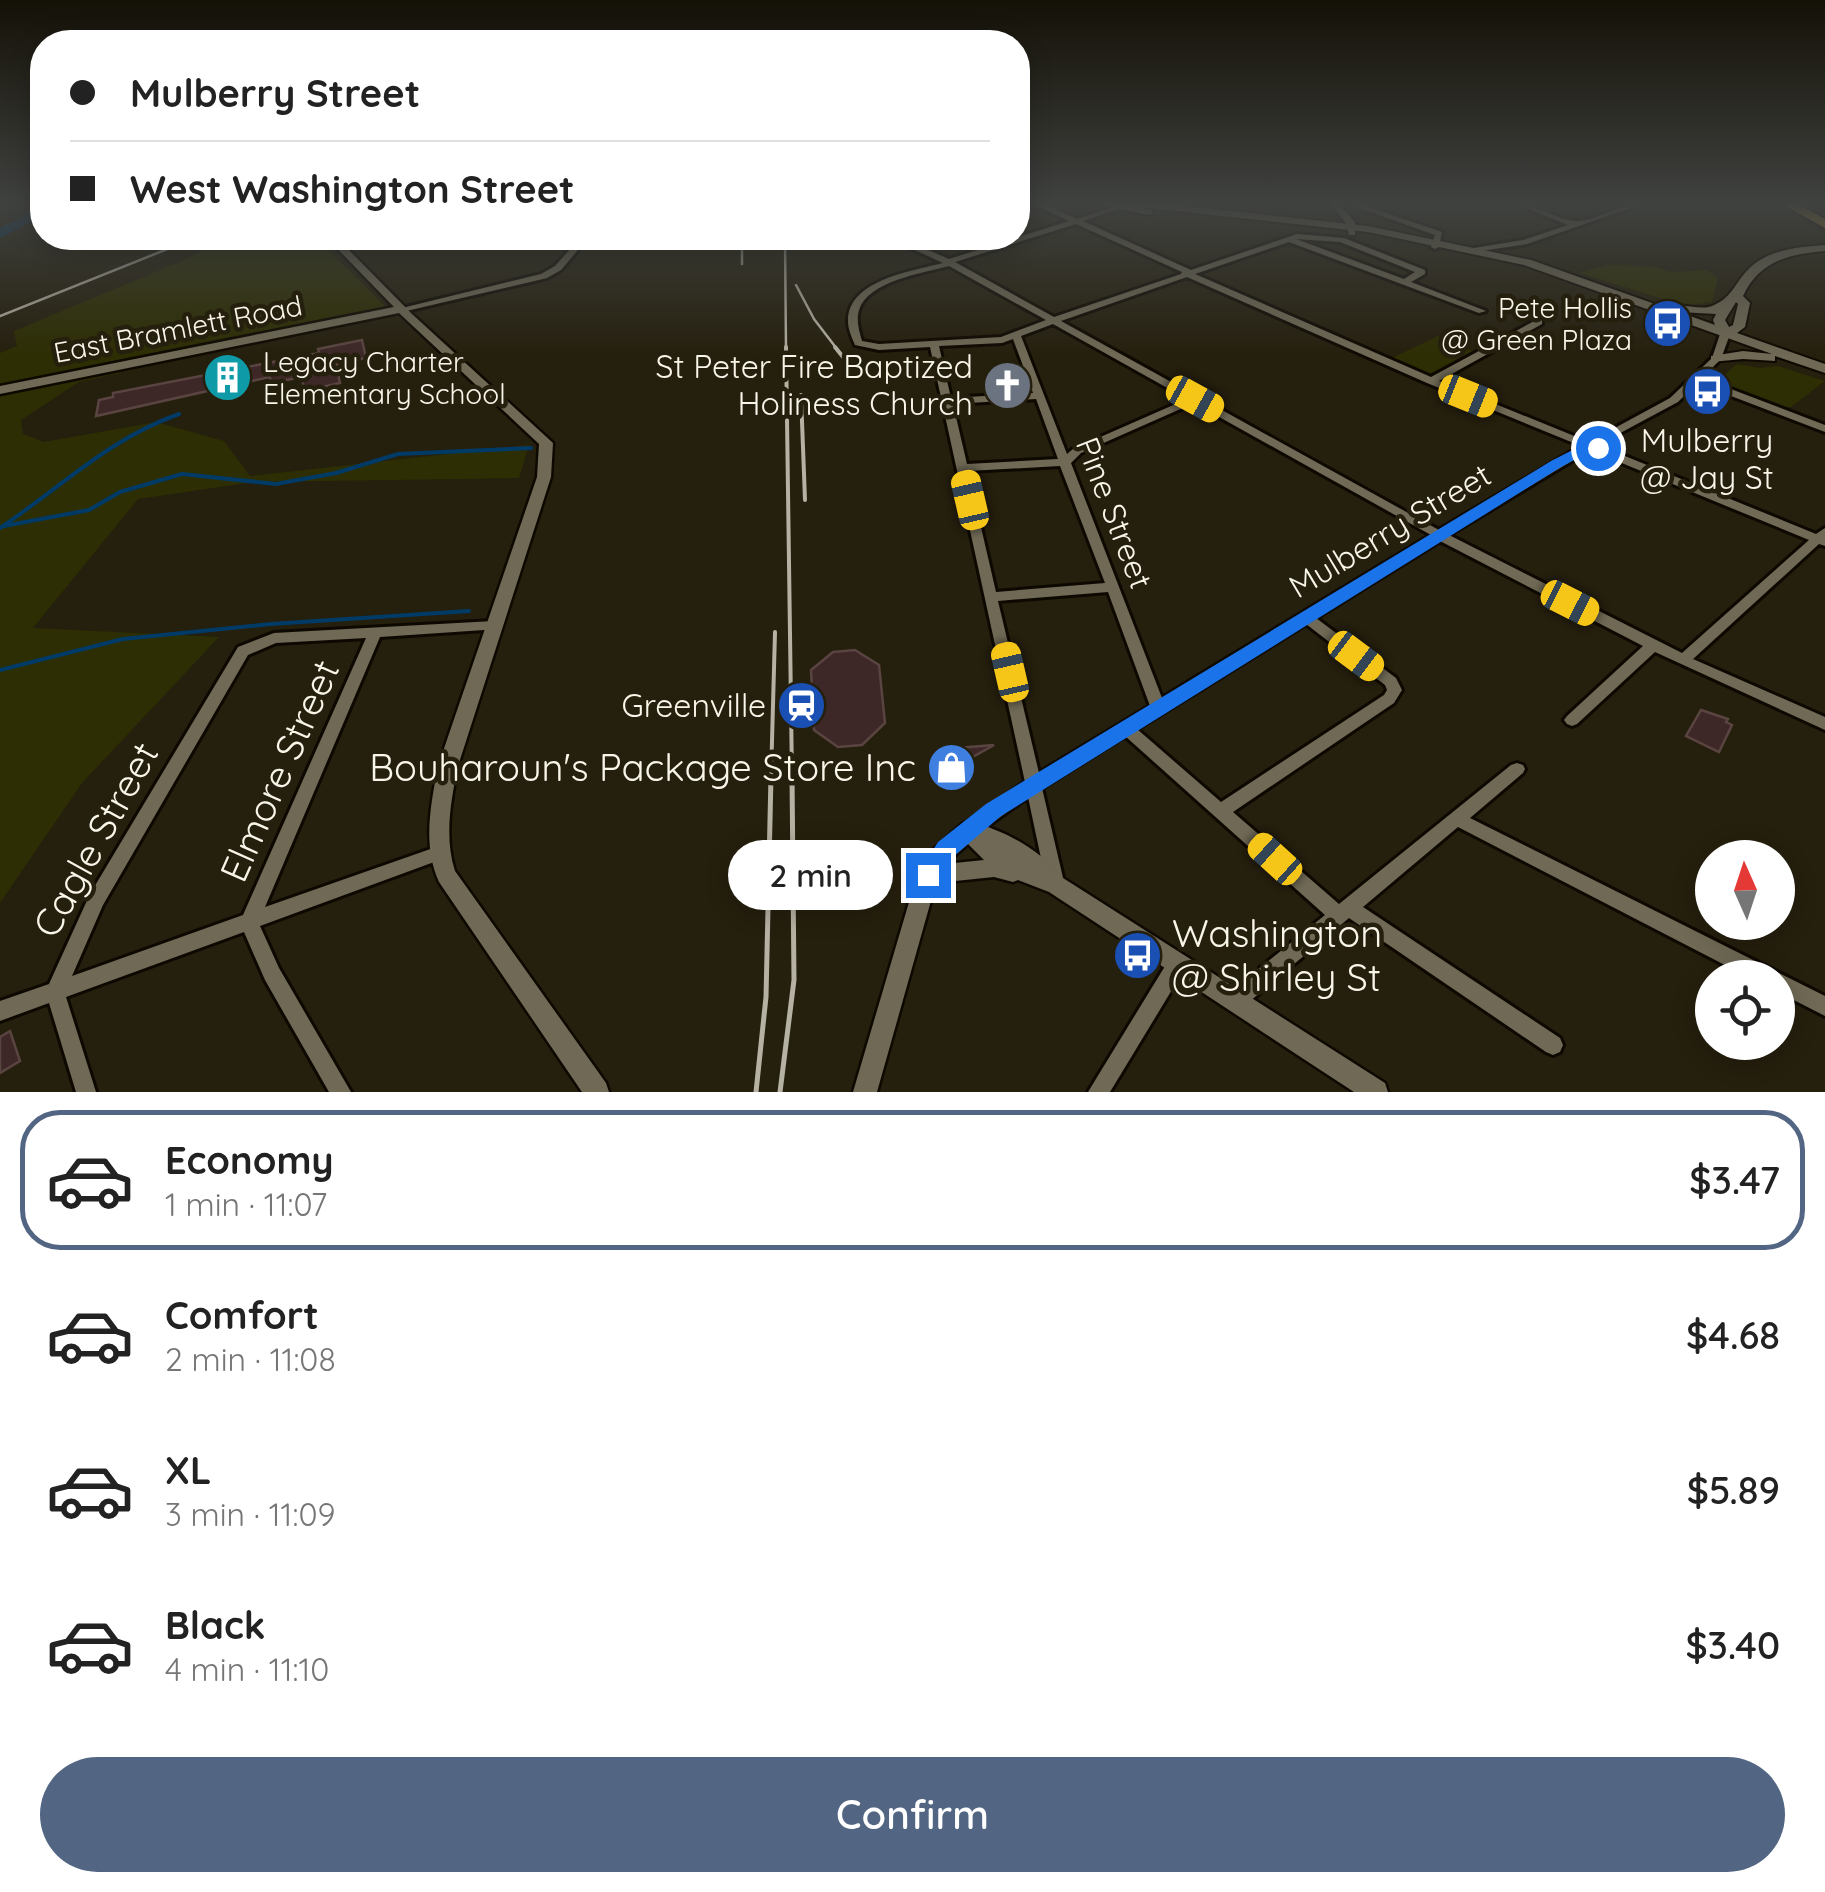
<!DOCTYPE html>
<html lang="en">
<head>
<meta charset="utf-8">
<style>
  body { margin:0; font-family:Quicksand,sans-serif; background:#f6f6f6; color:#222; height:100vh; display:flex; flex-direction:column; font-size:38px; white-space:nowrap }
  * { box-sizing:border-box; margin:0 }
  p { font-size:32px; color:#767676 }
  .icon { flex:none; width:55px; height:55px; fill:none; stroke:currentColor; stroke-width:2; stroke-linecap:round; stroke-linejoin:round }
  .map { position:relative; height:1092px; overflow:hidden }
  .drawer { display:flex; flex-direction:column; background:#fff; flex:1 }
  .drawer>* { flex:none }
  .hud { position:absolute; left:30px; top:30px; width:1000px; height:220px; border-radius:40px; box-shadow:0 5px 25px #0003; display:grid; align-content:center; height:220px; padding:0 40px; background:#fff }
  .needle { width:65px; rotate:357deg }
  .controls { position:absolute; left:1695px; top:840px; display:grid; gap:20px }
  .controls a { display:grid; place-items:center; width:100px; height:100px; border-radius:50%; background:#fff; box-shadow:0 5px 25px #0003; font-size:50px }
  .end { position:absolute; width:45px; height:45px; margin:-22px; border:12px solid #1a73e8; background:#fff; box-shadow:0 0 0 5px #fff }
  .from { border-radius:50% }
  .bubble { position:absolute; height:70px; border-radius:35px; background:#fff; box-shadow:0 5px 25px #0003; font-size:32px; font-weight:600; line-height:70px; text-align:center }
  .car { position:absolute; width:30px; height:60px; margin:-30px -15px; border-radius:12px; box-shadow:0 0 8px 2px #0007; background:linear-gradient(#f5c518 24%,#345 0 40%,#f5c518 0 76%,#345 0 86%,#f5c518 0) }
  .hud b { display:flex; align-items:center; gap:35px; height:95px; font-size:38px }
  .hud b+b { border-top:2px solid #e0e0e0 }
  .hud i { width:25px; height:25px; background:#222 }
  ul { padding:18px 0 0; list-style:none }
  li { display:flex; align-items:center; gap:30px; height:140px; margin:0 20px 15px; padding:0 20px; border:5px solid transparent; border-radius:40px }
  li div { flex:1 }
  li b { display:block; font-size:38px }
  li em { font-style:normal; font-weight:600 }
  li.active { border-color:#526684 }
  li>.icon { width:90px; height:90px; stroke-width:1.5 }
  .cta { display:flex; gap:20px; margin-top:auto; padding:20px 40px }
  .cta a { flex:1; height:115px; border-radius:60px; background:#526684; color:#fff; font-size:40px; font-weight:600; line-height:115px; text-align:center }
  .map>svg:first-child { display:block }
</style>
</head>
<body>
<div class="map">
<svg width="1825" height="1092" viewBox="0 0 1825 1092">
  <rect width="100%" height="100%" fill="#251f0d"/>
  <g fill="#2d2e03">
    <path d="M227 238H316L391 312 79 382 21 420 23 434 44 442 156 422 224 441 250 476 529 445 519 478 254 482 138 499 33 628 219 637 82 783 0 903V353L17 346 14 331 182 261Z"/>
    <path d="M1607 265 1651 266 1671 272 1707 270 1718 278 1712 302 1685 306 1580 273Z"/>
    <path d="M1438 336 1477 353 1435 376 1392 358Z"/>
    <path d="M1737 364 1759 368 1778 366 1825 381 1791 407 1778 408 1715 383Z"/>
  </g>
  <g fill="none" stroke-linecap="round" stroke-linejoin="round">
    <g stroke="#003b68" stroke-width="4">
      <path d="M4 526 89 510 120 492 182 474 276 484 336 473 398 454 531 448"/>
      <path d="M0 528C60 488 110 438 179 414"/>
      <path d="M0 670 123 639 271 624 469 611"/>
    </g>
    <path fill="#003b68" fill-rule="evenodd" d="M42 207V216L0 238V228Z"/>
  </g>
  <g fill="#3d2827" stroke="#5a4441" stroke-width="2.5">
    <path d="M362 340 366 358 336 364 340 383 304 391 302 377 271 383 270 377 96 416 99 400 113 397V393L319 353 318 349Z"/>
    <path d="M855 650 879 665 885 723 862 745 838 747 814 730 811 670 833 652Z"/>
    <path d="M1701 710 1728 719 1726 722 1732 725 1719 752 1686 736Z"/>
    <path d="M994 745 964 762 966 776 946 788 930 774 957 748Z"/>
    <path d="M10 1031 20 1061 0 1073V1037Z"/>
  </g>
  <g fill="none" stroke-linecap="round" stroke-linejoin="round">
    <defs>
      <g id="minor">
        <path d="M1034 204H1044L1077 219 1122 204H1134L1083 221 1191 270 1297 234 1344 238 1425 270V274L1411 282 1486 311 1479 313 1289 242 1195 274 1431 377 1536 320H1542V324L1439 381 1589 442 1670 398 1712 358 1720 334 1725 331 1730 334 1721 359 1702 378 1825 425V432L1697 383 1678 402 1598 445 1816 534 1825 528V546L1819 544 1693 659 1825 717V730L1655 652 1577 724 1572 726 1567 724 1564 720 1567 716 1643 646 1440 541 1316 618 1396 678 1402 690 1394 703 1233 812 1339 904 1511 765 1517 763 1523 765 1525 769 1523 773 1470 818 1825 996V1016L1778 992V978H1750L1458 827 1363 907 1560 1038 1563 1045 1560 1052 1553 1055 1546 1052 1349 918 1243 1007 1236 1009 1229 1007 1226 1000 1229 993 1325 915 1125 736 1042 788 1064 882 1061 888 1055 890 1049 888 1046 882 1028 797 975 835 969 837 963 835 961 830 963 825 1025 782 930 347 879 350 855 345C852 338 848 329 848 322 847 280 912 271 943 263L893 240 892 238H901L949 259 1069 221ZM1076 224 1182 272 1181 274 1054 317 955 262ZM1296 239 1340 242 1415 272 1404 279ZM949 266 1046 320 1001 337 879 344 862 341C859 330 856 321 859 310 868 281 923 273 949 266ZM1187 277 1427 383 1581 446 1439 530 1061 321ZM1053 324 1187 399 1073 449 1067 454 1021 336ZM1013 339 1033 393 951 398 939 346 1002 343ZM1036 399 1058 459 967 464 953 404ZM1194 403 1431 535 1162 698 1071 463 1081 453ZM1590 450 1809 540 1682 653 1449 535ZM1060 466 1105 583 996 592 968 471ZM1108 592 1150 706 1039 773 998 601ZM1306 624 1385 685 1387 690 1384 695 1221 802 1137 729Z"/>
        <path d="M1348 204H1360L1442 232 1439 247 1435 249 1431 247 1435 235Z"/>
        <path d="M1516 204C1537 204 1562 223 1579 221 1600 219 1619 204 1642 204L1527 244 1474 252V248L1523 240 1568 225Z"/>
        <path d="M580 238H588L561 270 547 278 402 312 398 309 541 274 555 266Z"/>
        <path d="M494 621 499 623 501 626 499 629 380 637 265 907 439 846 445 848 448 853 445 858 260 926 279 968 351 1092H329L265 980 244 932 66 997 96 1092H76L49 1003 0 1021V1001L49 984 90 894 238 647 274 633ZM366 638 243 915 72 976 103 905 248 655 276 643Z"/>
        <path d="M1177 955 1184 958 1186 964 1184 970 1110 1092H1088L1170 958Z"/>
      </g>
      <g id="tertiary">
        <path d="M1330 204H1339L1355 222V235H1349L1346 223Z"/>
        <path d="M327 238H337L412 314 553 443 551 477 458 766C451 800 444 837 455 871L606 1083 609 1092H582L439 882C422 845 431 804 438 766L537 477 539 444 399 313 0 394V386L394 307Z"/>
        <path d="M969 821C1008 832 1037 848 1063 878L1385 1083 1388 1092H1354L1049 892 1018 880 1013 882 994 877 936 883 877 1092H853L917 875 927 855 962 824ZM968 844 984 860 945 864Z"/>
      </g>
      <path id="secondary" d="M1097 204H1167L1368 226 1531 260 1666 308C1680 301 1698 311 1712 306 1731 298 1733 287 1745 273 1764 250 1796 247 1825 245V251C1789 254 1759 261 1743 296L1750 303 1745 327 1737 333 1825 364V373L1775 356V361L1743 359 1711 362V356L1743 351 1772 354 1524 265 1368 232 1140 207 1152 210V214L1148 215ZM1736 302 1738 304 1733 325 1729 327 1725 320ZM1679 312 1716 314 1713 320 1715 325Z"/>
      <path id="trunk" d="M1782 204H1797L1825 219V228Z"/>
    </defs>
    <use href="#minor" stroke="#0e0900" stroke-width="6"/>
    <use href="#tertiary" stroke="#0e0900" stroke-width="5"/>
    <use href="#secondary" stroke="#0e0900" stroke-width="4"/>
    <use href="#trunk" stroke="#0e0900" stroke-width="5"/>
    <use href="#minor" fill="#6f6955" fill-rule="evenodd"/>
    <use href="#tertiary" fill="#6f6955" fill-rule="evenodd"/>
    <use href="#secondary" fill="#6f6955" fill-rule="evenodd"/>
    <use href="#trunk" fill="#ba8c2c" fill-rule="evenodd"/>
    <g stroke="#b5b1a3" stroke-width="2.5">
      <path d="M785 238 786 349"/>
      <path d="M742 250V264"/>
      <path d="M796 285 814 319 837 349"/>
      <path d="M0 316 195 238"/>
    </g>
    <g stroke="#b5b1a3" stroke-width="4">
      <path d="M786 347 792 778"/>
      <path d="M835 347 847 362"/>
      <path d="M801 395 805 500"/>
      <path d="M771 778 775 632"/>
    </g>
    <g stroke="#b5b1a3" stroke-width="5">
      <path d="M756 1092 766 997 771 776"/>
      <path d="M780 1092 794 980 792 776"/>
    </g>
  </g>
  <linearGradient id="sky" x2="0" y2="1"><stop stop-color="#141107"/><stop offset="0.57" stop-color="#404240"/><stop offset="1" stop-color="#404240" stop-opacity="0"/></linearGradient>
  <rect width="1825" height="357" fill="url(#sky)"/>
  <path fill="#1a73e8" d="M1590 441 1605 448 1598 453 1591 451 1561 467 1001 816 954 856 936 882H920L917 875 938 842 986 804 1551 461Z"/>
  <defs>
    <symbol id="bus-disc" viewBox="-11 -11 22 22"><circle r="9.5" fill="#1a4fb4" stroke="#251f0d"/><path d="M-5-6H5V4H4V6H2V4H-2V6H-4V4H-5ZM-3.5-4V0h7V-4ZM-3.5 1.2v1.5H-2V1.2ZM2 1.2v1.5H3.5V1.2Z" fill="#fff"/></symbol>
    <symbol id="building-disc" viewBox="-11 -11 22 22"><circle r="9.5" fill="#0f9aa8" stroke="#251f0d"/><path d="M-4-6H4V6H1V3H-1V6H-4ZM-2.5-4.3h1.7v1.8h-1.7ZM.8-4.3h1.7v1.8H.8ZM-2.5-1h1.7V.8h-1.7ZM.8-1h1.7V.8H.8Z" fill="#fff"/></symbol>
    <symbol id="church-disc" viewBox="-11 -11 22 22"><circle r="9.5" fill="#6b7280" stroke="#251f0d"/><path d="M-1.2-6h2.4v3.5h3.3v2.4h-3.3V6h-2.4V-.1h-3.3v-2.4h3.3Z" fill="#fff"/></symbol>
    <symbol id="station-disc" viewBox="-11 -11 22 22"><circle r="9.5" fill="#1a4fb4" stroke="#251f0d"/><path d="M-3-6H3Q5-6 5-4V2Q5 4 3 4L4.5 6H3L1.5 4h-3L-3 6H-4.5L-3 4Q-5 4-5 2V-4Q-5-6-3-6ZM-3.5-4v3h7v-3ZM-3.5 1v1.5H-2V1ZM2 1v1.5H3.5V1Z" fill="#fff"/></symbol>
    <symbol id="shop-disc" viewBox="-11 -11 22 22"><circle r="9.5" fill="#3f7fe0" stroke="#251f0d"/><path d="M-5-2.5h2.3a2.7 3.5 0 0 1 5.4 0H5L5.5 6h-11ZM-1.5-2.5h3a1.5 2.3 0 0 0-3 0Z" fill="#fff"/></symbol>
  </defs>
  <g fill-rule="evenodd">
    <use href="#bus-disc" x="1640" y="296" width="55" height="55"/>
    <use href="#building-disc" x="200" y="350" width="55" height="55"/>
    <use href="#church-disc" x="980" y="358" width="55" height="55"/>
    <use href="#bus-disc" x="1680" y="364" width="55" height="55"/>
    <use href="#station-disc" x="774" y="678" width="55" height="55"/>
    <use href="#shop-disc" x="924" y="740" width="55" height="55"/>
    <use href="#bus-disc" x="1110" y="928" width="55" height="55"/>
  </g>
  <g text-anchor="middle" stroke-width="9" stroke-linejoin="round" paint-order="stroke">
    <g font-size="28" fill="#f8f5e9" stroke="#251f0d" text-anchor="end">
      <text x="1632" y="318">Pete Hollis<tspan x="1632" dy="32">@ Green Plaza</tspan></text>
      <text x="263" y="372" text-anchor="start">Legacy Charter<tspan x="263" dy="32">Elementary School</tspan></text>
    </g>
    <g font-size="28" fill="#f8f5e9" stroke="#251f0d">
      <text transform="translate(178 329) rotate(-11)" y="10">East Bramlett Road</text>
    </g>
    <g font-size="32" fill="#f8f5e9" stroke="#251f0d" text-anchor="end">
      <text x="973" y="378">St Peter Fire Baptized<tspan x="973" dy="37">Holiness Church</tspan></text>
      <text x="1707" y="452" text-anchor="middle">Mulberry<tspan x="1707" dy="37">@ Jay St</tspan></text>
      <text x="766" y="717">Greenville</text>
    </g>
    <g font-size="32" fill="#f8f5e9" stroke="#251f0d">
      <text transform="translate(1114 513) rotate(69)" y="11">Pine Street</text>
      <text transform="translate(1390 531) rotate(-31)" y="11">Mulberry Street</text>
    </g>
    <g font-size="38" fill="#f8f5e9" stroke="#251f0d" text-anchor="end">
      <text x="916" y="781">Bouharoun's Package Store Inc</text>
      <text x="1172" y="947" text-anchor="start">Washington<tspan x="1172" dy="44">@ Shirley St</tspan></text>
    </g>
    <g font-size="38" fill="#f8f5e9" stroke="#251f0d">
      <text transform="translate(280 771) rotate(-66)" y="13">Elmore Street</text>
      <text transform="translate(96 840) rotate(-61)" y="13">Cagle Street</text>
    </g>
  </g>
</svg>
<div class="controls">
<a><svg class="needle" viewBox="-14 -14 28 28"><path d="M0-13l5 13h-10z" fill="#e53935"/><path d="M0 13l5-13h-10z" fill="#767676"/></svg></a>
<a><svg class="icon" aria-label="locate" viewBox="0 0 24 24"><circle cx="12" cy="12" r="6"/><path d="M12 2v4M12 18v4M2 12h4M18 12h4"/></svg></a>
</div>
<i class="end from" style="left:1598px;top:448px"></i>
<i class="end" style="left:928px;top:875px"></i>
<div class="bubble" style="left:728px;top:840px;width:165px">2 min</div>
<i class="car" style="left:1468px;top:396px;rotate:112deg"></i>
<i class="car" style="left:1195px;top:399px;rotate:119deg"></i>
<i class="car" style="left:970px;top:500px;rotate:347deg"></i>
<i class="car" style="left:1570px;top:603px;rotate:117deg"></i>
<i class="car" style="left:1356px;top:656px;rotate:127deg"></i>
<i class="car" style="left:1010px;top:672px;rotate:347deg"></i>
<i class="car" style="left:1275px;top:859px;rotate:312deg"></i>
<div class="hud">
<b><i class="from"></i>Mulberry Street</b>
<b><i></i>West Washington Street</b>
</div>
</div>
<section class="drawer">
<ul>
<li class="active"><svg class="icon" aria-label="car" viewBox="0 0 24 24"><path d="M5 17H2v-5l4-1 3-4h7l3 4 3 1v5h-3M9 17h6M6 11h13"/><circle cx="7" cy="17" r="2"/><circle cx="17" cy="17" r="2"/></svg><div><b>Economy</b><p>1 min · 11:07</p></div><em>$3.47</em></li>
<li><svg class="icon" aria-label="car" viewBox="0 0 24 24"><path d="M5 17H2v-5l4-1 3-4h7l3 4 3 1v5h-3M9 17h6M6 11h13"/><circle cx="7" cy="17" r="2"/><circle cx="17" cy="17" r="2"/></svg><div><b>Comfort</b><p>2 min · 11:08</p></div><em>$4.68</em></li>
<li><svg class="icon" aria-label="car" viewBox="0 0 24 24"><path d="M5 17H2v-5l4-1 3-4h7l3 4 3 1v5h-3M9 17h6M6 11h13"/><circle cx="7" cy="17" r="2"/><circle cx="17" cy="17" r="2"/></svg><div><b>XL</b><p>3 min · 11:09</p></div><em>$5.89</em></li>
<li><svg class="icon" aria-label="car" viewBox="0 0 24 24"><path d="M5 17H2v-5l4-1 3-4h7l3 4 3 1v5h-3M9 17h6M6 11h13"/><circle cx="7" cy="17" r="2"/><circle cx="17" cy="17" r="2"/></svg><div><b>Black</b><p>4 min · 11:10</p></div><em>$3.40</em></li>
</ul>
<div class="cta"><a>Confirm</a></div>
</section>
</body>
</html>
